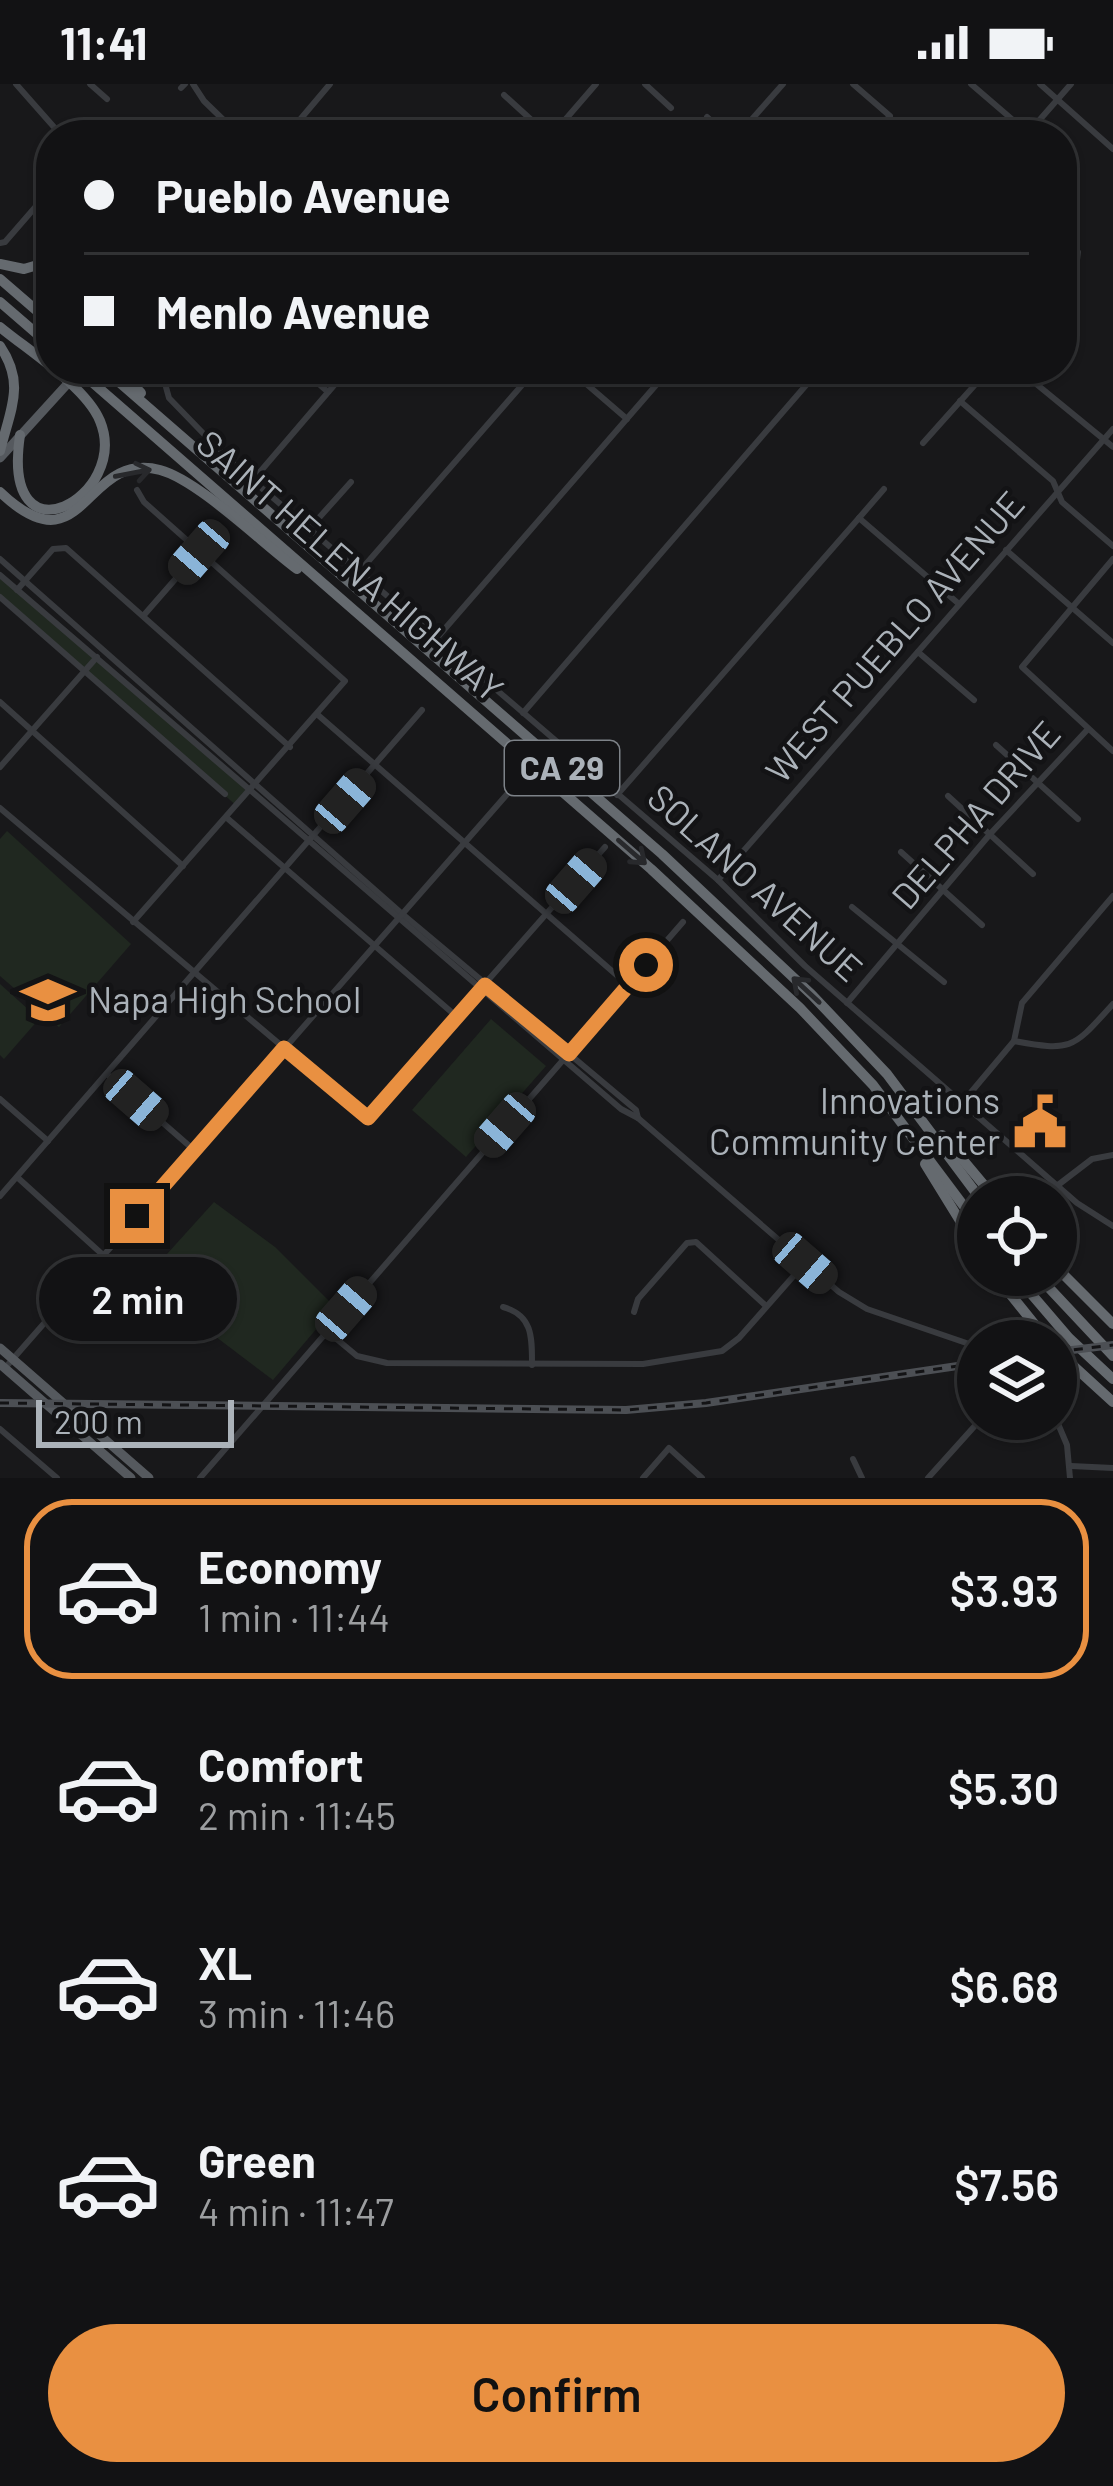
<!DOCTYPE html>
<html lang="en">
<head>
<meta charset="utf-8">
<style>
  body { margin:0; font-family:Barlow,sans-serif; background:#1b1b1d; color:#f1f3f6; height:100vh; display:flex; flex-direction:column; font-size:45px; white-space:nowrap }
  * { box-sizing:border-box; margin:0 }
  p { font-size:39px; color:#9c9ea0 }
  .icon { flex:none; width:66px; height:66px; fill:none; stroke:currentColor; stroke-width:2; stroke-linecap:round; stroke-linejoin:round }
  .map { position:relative; height:1394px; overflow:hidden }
  .drawer { display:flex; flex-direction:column; background:#121214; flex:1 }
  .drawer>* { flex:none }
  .hud { position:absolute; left:36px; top:36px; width:1041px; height:264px; border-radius:48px; box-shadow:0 3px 9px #0004,0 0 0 3px #313234; display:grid; align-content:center; height:264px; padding:0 48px; background:#121214 }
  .tools { position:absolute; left:957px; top:1092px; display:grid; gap:24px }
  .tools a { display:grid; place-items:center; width:120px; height:120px; border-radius:50%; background:#121214; box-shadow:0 3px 9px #0004,0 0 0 3px #313234; font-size:60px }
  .scale { position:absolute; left:36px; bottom:30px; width:198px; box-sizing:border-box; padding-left:12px; border:6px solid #abb2b9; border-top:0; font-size:33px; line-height:42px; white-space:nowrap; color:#abb2b9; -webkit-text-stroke:9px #131315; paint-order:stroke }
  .end { position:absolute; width:54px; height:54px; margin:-27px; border:15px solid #e99041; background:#111; box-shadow:0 0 0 6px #111 }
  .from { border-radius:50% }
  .bubble { position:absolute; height:84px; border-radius:42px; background:#121214; box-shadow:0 3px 9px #0004,0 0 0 3px #313234; font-size:39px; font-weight:600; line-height:84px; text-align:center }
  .car { position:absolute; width:36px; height:72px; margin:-36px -18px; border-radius:15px; box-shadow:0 0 9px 3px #0007; background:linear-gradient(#222 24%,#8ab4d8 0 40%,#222 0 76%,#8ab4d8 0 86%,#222 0) }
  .hud b { display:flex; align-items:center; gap:42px; height:114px; font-size:45px }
  .hud b+b { border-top:3px solid #313234 }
  .hud i { width:30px; height:30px; background:#f1f3f6 }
  ul { padding:21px 0 0; list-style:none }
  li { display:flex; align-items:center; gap:36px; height:180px; margin:0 24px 18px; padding:0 24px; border:6px solid transparent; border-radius:48px }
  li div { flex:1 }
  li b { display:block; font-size:45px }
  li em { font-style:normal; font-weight:600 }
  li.current { border-color:#e99041 }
  li>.icon { width:108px; height:108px; stroke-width:1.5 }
  .action { display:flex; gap:24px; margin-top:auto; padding:24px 48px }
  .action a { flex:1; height:138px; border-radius:72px; background:#e99041; color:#111; font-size:48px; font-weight:600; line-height:138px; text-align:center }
  .status { display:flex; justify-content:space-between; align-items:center; height:84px; padding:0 60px; background:#121214; direction:ltr }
  .status svg { height:33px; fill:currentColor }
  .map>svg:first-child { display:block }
</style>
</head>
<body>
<div class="status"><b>11:41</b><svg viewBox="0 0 49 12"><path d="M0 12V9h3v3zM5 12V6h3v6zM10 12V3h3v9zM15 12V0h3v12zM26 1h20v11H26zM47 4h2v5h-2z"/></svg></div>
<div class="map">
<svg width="1113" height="1394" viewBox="0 0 1113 1394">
  <rect width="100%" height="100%" fill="#18181a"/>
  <g fill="#202820">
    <path d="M0 491 252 707 238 723 0 513Z"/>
    <path d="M7 747 131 860 59 943 0 892V755Z"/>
    <path d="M0 900 39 935 4 975 0 971Z"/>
    <path d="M491 935 546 982 466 1073 412 1026Z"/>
    <path d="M214 1118 275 1163 335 1223 273 1296 195 1237 148 1191Z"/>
  </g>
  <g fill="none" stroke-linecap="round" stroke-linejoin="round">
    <g stroke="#393b3f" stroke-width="6">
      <path d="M16 0 61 51"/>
      <path d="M90 0 107 15"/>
      <path d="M193 0 204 17 239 51"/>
      <path d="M645 0 671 24"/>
      <path d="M853 0 890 32 873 51"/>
      <path d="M971 0 1028 49"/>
      <path d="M1040 0 1113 65"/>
      <path d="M181 4 185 0"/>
      <path d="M504 11 548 51"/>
      <path d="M707 33 726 51"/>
      <path d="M105 37 121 51"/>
      <path d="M1029 48 1071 0"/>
      <path d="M287 51 330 0"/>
      <path d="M552 51 596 0"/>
      <path d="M738 51 783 0"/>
      <path d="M1062 148 1078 168 1077 176"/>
      <path d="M0 159 5 158 51 105"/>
      <path d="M161 285 169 314 229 376 718 796 805 882 1077 1119 1113 1142"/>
      <path d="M302 285 328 308"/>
      <path d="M569 285 627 335"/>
      <path d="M1018 285 1113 363"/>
      <path d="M960 317 1053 397 1062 418 1113 462"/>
      <path d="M923 359 989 285"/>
      <path d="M253 396 348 285"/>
      <path d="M859 434 884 405"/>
      <path d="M309 445 351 398"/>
      <path d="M1006 466 1113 559"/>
      <path d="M0 475 400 828 636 1026 638 1034"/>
      <path d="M1113 475 1022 583 1113 667"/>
      <path d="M359 488 536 285"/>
      <path d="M0 491 621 1025 638 1034 839 1208 867 1225 978 1263"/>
      <path d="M17 506 53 465 66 464 290 663"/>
      <path d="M0 513 225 710"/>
      <path d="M144 531 199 468"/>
      <path d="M436 555 670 285"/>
      <path d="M918 568 974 616"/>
      <path d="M0 618 183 782"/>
      <path d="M523 629 820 285"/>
      <path d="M318 631 628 901"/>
      <path d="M996 661 1078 735"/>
      <path d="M0 683 97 573"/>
      <path d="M617 711 859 434 959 520"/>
      <path d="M948 712 1033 790"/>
      <path d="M0 724 367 1034 605 763"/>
      <path d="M227 734 456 932"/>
      <path d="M901 768 982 841"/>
      <path d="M718 796 1113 345"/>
      <path d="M852 823 944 898"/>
      <path d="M133 838 345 597 144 418 137 406"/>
      <path d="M847 919 991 749 1088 645"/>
      <path d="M1014 957 1022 919 1113 812"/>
      <path d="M108 991 194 1066"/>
      <path d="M0 1015 48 1057"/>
      <path d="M962 1019 1014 957C1073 968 1073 964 1113 920"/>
      <path d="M17 1093 103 1171"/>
      <path d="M1058 1101 1092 1075 1113 1071"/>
      <path d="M0 1112 422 626"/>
      <path d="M503 1223C533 1231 532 1254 532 1281"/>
      <path d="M634 1228 638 1215 687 1159 696 1158 765 1221"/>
      <path d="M327 1247 357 1272 387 1279 643 1280 722 1267 739 1254 805 1179"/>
      <path d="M5 1284 516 700"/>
      <path d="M1056 1335 1067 1361 1070 1394"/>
      <path d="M0 1345 57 1394"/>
      <path d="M853 1375 862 1394"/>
      <path d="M1071 1382 1113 1384"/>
      <path d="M200 1394 683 838"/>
      <path d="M643 1394 669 1364 702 1394"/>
      <path d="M928 1394 981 1335"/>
    </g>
    <g stroke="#55595e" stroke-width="9">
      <path d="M0 374 81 285"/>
      <path d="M0 1264 149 1394"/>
      <path d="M0 1280 131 1394"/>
    </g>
    <g stroke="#656a6f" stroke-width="10">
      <path d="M0 180 24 185 51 177"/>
      <path d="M0 195 51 239"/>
      <path d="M0 218 51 262"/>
      <path d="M0 243C29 267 86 303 100 337 131 412 0 485 20 351"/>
      <path d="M0 262C26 300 10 326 0 367"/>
      <path d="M77 285 651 785 800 924 873 1001 978 1141"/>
      <path d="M104 285 662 770 812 911 887 990 979 1113"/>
      <path d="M118 285 141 309"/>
      <path d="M0 408C85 489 83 366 160 386 198 396 262 459 297 485"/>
      <path d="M942 1051 994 1113"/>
      <path d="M925 1080 978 1166"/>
      <path d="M1056 1183 1113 1240"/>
      <path d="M995 1191 1048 1257"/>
      <path d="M1015 1191 1069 1254 1113 1295"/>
      <path d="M1037 1191 1113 1272"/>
      <path d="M1056 1266 1113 1318"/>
    </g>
    <defs>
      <g id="rail">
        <path d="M1056 1268 1113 1261"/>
        <path d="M0 1319 626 1326 706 1319 978 1279"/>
      </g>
    </defs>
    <use href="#rail" stroke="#4c4f54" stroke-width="8"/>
    <use href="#rail" stroke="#131315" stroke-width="3" stroke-dasharray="9" stroke-linecap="butt"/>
  </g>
  <defs><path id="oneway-shaft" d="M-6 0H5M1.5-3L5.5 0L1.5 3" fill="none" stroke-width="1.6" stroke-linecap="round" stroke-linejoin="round" transform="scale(3)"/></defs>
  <g stroke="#28292c">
    <use href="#oneway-shaft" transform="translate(133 389) rotate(-11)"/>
    <use href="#oneway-shaft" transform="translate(632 768) rotate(41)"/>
    <use href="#oneway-shaft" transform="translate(806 906) rotate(-137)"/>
  </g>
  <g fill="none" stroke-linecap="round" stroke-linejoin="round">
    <path stroke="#e99041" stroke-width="15" d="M137 1132 284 964 368 1034 485 901 569 970 646 881"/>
  </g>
  <defs>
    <symbol id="school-bare" viewBox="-9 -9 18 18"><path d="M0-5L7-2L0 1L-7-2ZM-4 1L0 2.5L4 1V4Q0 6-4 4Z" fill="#e99041" stroke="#131315" stroke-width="2.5" paint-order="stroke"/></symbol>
    <symbol id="civic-bare" viewBox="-9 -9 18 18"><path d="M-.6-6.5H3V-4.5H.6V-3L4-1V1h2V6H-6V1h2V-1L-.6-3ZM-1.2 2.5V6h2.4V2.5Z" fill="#e99041" stroke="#131315" stroke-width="2.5" paint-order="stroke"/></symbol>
  </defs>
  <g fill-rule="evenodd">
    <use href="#school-bare" x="10" y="878" width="76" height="76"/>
    <use href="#civic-bare" x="1002" y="1000" width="76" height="76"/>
  </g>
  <g text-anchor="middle" stroke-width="9" stroke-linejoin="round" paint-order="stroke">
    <rect fill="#131315" stroke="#7d8288" stroke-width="3" x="505" y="657" width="114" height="54" rx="9"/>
    <g font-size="33" font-weight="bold" fill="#abb2b9">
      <text x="562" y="696">CA 29</text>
    </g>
    <g font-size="36" fill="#abb2b9" stroke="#131315">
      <text transform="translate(350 482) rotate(41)" y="13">SAINT HELENA HIGHWAY</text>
      <text transform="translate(895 553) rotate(-49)" y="13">WEST PUEBLO AVENUE</text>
      <text transform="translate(976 731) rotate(-49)" y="13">DELPHA DRIVE</text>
      <text transform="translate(755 799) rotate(42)" y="13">SOLANO AVENUE</text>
    </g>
    <g font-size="36" fill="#abb2b9" stroke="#131315" text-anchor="start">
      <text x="88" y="929">Napa High School</text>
      <text x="1000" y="1030" text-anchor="end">Innovations<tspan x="1000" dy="41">Community Center</tspan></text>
    </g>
  </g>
</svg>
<div class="tools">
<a><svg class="icon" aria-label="locate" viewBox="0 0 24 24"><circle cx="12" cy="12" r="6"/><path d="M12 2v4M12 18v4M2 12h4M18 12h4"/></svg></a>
<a><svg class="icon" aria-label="layers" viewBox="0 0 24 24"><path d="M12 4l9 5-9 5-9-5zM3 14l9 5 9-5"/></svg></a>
</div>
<div class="scale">200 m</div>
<i class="end from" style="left:646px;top:881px"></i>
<i class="end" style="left:137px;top:1132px"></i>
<div class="bubble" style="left:39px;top:1173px;width:198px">2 min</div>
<i class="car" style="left:199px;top:468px;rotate:221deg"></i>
<i class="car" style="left:345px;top:717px;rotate:41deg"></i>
<i class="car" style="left:576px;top:797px;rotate:41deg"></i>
<i class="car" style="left:136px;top:1016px;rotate:131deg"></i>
<i class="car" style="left:505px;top:1041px;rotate:221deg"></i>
<i class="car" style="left:805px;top:1179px;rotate:131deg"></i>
<i class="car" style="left:346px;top:1225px;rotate:41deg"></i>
<div class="hud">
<b><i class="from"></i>Pueblo Avenue</b>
<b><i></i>Menlo Avenue</b>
</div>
</div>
<section class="drawer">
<ul>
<li class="current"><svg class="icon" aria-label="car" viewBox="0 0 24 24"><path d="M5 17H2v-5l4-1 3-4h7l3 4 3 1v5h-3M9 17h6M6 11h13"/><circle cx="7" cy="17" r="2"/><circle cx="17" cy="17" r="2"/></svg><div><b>Economy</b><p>1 min · 11:44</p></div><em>$3.93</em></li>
<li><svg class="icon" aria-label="car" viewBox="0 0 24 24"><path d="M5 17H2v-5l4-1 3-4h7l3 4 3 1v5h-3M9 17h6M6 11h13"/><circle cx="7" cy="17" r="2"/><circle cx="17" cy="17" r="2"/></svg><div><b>Comfort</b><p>2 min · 11:45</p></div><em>$5.30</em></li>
<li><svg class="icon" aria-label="car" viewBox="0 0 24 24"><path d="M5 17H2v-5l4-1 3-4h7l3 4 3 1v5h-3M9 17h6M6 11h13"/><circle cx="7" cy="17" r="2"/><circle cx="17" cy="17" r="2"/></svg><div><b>XL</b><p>3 min · 11:46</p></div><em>$6.68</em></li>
<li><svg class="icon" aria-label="car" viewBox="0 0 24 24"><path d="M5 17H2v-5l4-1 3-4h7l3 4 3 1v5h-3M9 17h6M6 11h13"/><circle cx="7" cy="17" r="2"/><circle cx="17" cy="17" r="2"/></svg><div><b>Green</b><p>4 min · 11:47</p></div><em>$7.56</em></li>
</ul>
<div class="action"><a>Confirm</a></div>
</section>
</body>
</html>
